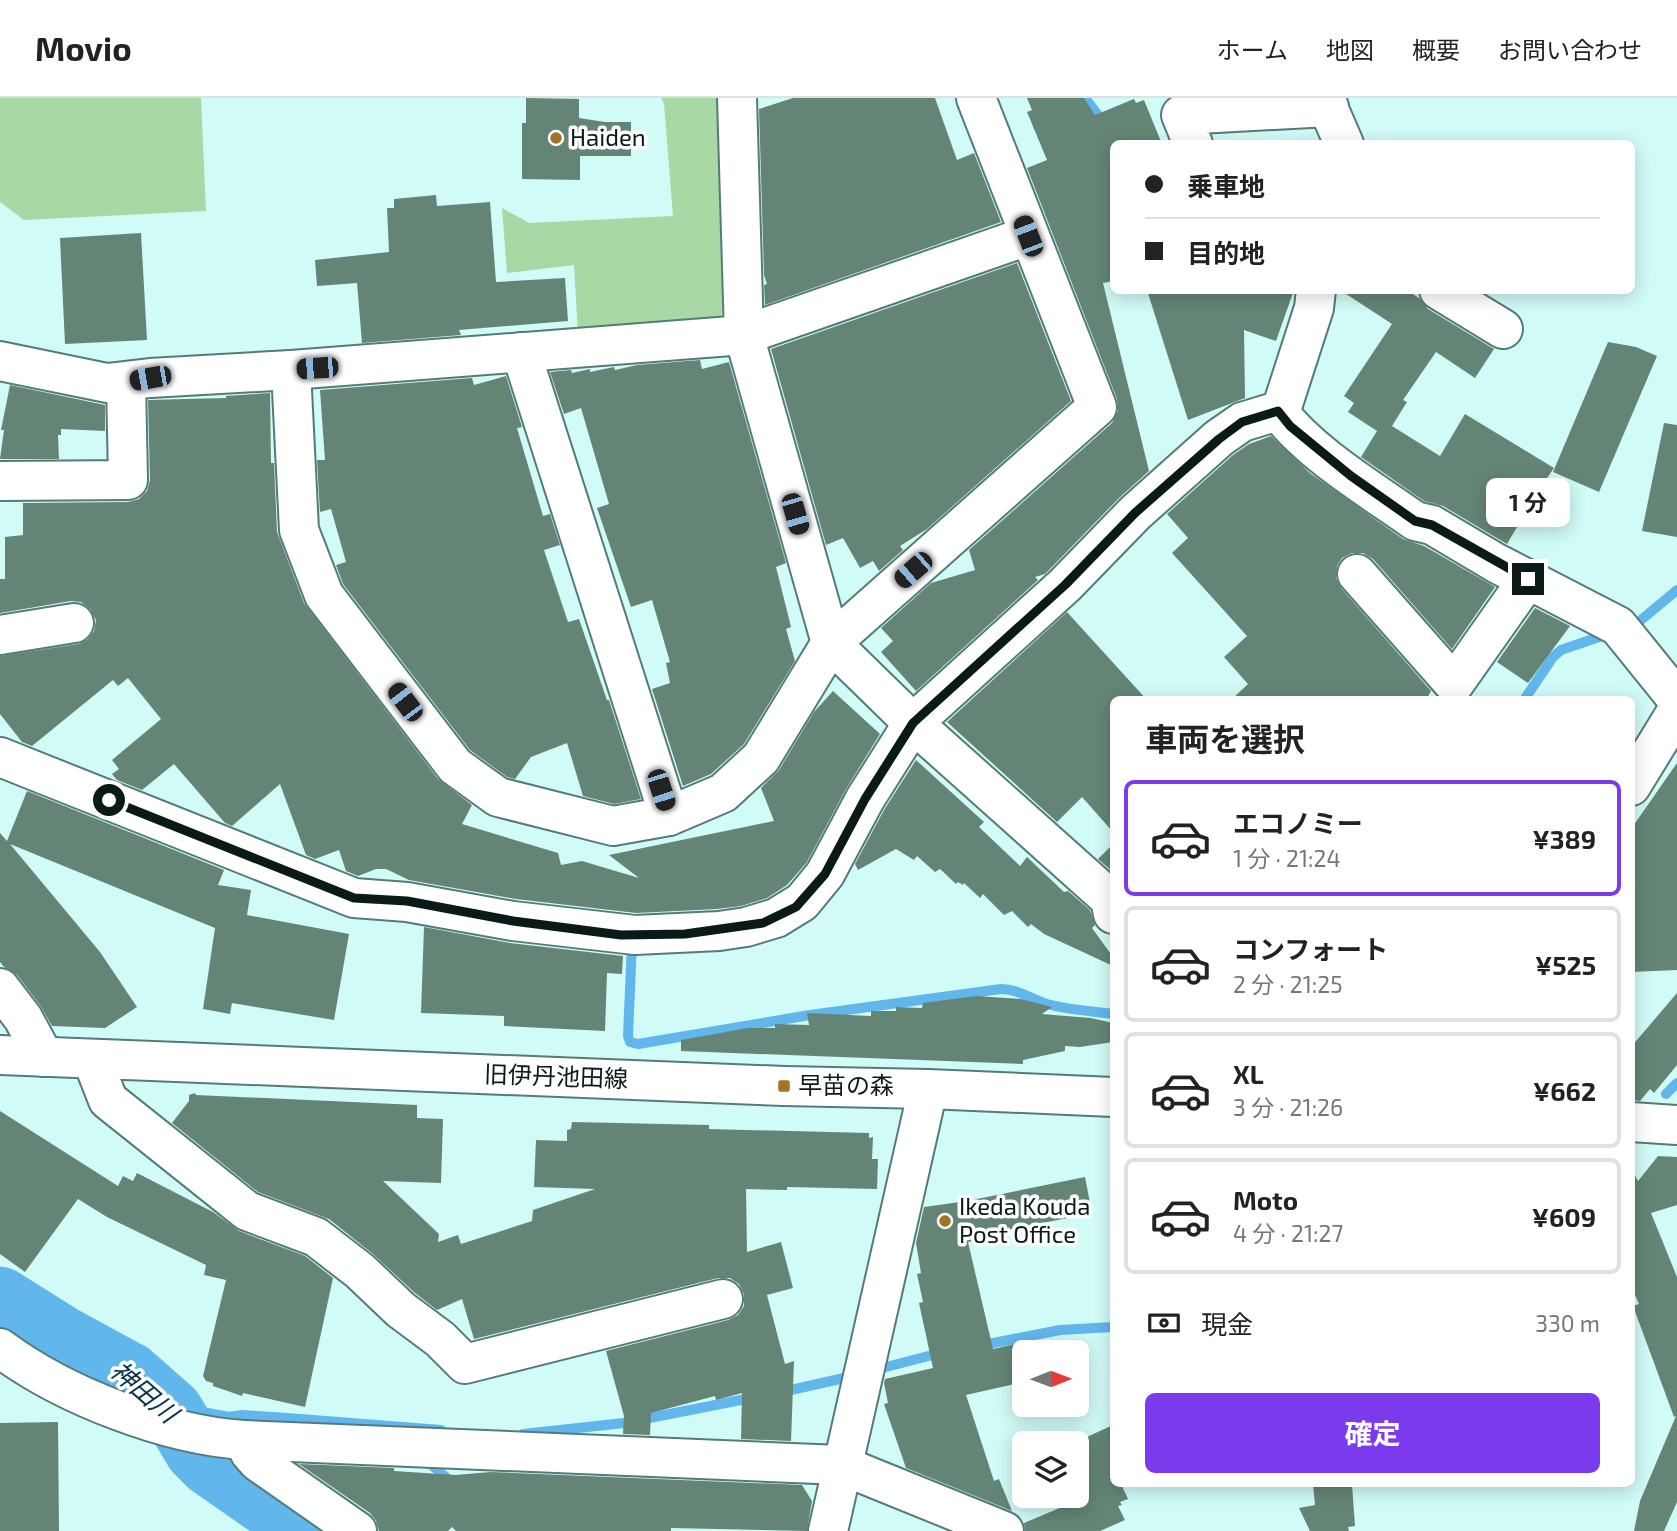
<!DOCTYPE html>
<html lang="ja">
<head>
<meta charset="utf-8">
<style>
  body { margin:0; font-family:"Exo 2","Noto Sans JP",sans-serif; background:#f6f6f6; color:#222; height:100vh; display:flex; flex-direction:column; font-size:26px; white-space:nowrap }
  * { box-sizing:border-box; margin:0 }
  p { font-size:23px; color:#767676 }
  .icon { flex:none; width:38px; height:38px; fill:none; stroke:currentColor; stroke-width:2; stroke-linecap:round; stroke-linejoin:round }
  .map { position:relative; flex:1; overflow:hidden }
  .sheet { position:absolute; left:1110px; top:598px; width:525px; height:791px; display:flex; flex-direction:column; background:#fff; border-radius:10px; box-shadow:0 4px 18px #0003 }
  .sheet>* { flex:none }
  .banner { position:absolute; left:1110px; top:42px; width:525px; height:154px; border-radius:10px; box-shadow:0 4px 18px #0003; display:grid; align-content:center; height:154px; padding:0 35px; background:#fff }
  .needle { width:46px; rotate:89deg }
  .controls { position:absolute; left:1012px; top:1242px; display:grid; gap:14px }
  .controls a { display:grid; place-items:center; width:77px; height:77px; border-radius:10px; background:#fff; box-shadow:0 4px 18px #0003; font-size:35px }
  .end { position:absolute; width:32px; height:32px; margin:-16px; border:9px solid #0a1a19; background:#fff; box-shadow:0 0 0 4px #fff }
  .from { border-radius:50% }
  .bubble { position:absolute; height:49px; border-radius:10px; background:#fff; box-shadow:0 4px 18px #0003; font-size:23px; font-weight:700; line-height:49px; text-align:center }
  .car { position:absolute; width:21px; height:42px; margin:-21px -10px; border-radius:9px; box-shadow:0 0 5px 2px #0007; background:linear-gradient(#222 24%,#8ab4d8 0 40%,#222 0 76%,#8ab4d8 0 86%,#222 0) }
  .banner b { display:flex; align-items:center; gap:24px; height:66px; font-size:26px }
  .banner b+b { border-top:2px solid #e0e0e0 }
  .banner i { width:18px; height:18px; background:#222 }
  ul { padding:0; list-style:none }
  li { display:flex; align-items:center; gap:21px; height:116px; margin:0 14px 10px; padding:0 21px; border:4px solid #e0e0e0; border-radius:10px }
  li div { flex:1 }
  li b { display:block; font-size:26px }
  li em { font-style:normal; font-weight:700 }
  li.current { border-color:#7c3aed }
  li>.icon { width:63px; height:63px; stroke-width:1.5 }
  h2 { padding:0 35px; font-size:32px; line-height:84px }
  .pay { display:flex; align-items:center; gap:18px; height:77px; padding:0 35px; font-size:26px }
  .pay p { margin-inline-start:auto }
  .primary-button { display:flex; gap:14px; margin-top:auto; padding:14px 35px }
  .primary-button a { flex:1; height:80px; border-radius:10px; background:#7c3aed; color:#fff; font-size:28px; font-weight:700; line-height:80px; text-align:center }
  header { display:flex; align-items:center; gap:42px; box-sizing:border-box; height:98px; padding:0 35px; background:#fff; border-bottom:2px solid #e0e0e0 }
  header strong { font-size:33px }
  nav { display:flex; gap:38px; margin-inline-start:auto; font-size:24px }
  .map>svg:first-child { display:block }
</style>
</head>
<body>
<header>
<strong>Movio</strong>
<nav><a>ホーム</a><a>地図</a><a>概要</a><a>お問い合わせ</a></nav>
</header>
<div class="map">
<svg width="1677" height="1433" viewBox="0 0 1677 1433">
  <rect width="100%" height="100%" fill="#d1fbf7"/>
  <g fill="#a8d9a4">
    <path d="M0 0H201L206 113 24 122 0 104Z"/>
    <path d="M661 0H719L723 214 717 227 578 237 574 167 507 175 502 110 529 125 673 118 664 6Z"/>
  </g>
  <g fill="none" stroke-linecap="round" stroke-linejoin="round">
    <g stroke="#61b7eb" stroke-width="10">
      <path d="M1085 0 1104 25"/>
      <path d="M1635 527 1677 492"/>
      <path d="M1524 602 1553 559 1561 552 1602 538"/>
      <path d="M632 845 628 938 630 944 638 946 810 917 1001 891C1018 891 1031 901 1047 906 1069 912 1091 913 1113 916"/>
      <path d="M1666 996 1677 985"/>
      <path d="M978 1248 1060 1232 1113 1229"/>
      <path d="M886 1269 944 1254"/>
      <path d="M782 1294 844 1280"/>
      <path d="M161 1303 181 1310 229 1319 242 1317 287 1320 441 1332"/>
      <path d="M523 1336 624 1325 756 1299"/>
      <path d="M429 1365 453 1385"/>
    </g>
    <path stroke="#61b7eb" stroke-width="63" d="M0 1200 62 1239 130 1276 172 1313 196 1353 210 1367 305 1433"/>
  </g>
  <g fill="#648576">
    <path d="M526 0 579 1V20L605 24H631V58H580V82L522 81V25H526Z"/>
    <path d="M793 0H935L957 62 974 55 1001 124 765 207 764 187 767 186 764 177 759 11Z"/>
    <path d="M1027 0H1084L1095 17 1134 1 1136 5 1144 2 1162 46H1113V183L1103 185 1149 373 1119 400 1050 471 1045 476 1035 479 1038 482 916 593 881 554 893 543 881 530 931 485 975 472 969 452 1112 325 1118 313 1117 301 1027 70 1047 62 1027 14 1032 12Z"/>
    <path d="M436 97 437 108 490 104 496 184 565 180 568 223 459 232 461 237 362 245 357 185 317 188 315 162 389 154 387 110H394V101Z"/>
    <path d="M141 135 147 242 65 246 60 140Z"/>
    <path d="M1017 165 1071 303 927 431 900 448 903 452 879 473 873 463 860 470 843 440 826 447 771 251Z"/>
    <path d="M1147 192H1294L1276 243 1244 232 1245 300 1188 322Z"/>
    <path d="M1340 192H1407L1419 200 1428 211 1494 251 1475 280 1436 254 1403 302 1407 304 1392 328 1440 358 1465 316 1554 370 1517 423 1520 424 1507 446 1443 408 1424 403 1361 359 1377 333 1348 314 1354 305 1344 298 1392 226Z"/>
    <path d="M1608 244 1636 249 1657 258 1599 394 1553 374Z"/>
    <path d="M700 262 702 271 729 264 786 465 776 469 791 529 786 531 795 563 744 646 711 676 683 688 652 591 670 585 666 565 670 564 652 502 631 509 597 410 609 406 581 310 564 316 550 274 571 272 572 275 590 271V274L614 269 615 272 637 267Z"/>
    <path d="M506 278 522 329 517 330 543 418 550 416 560 447 544 452 568 524 579 521 607 602H609L641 701 614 706 583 698 567 645 531 659 515 681 507 679 470 652 343 486 336 467 346 464 331 411 320 414 317 362H325L320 292 472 280 474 287Z"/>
    <path d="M10 287 105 307V333L61 331V337H58L59 361H0L4 332H1Z"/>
    <path d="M270 295 271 365H274L277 434 304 505 438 681 472 707 462 726 558 755 561 767 582 763 639 780 609 757 774 723 761 690 779 672 814 614 833 593 880 636 846 691 807 764 787 787 767 800 741 808 717 811 636 815 516 801 409 782 386 771H376L358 778 346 773 339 752 315 761 306 757 280 686 232 728 225 725 174 666 142 692 117 682 112 676 119 671 112 662 161 621 128 580 118 588 113 582 32 648 22 644 0 616V558L78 546 88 541 94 533 96 522 90 511 81 504 71 503 0 515V481H5V439L23 437V405L128 404 139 401 147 393 150 382 148 302 226 300V298Z"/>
    <path d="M1664 325 1677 327V439L1642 433Z"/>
    <path d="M1271 338 1311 376 1403 441 1424 448 1495 489 1452 551 1373 461 1363 455H1352L1342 460 1337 468 1336 480 1341 490 1431 593 1426 602H1231L1248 586 1224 559 1247 538 1172 455 1188 440 1167 416 1233 357 1249 346Z"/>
    <path d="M1535 510 1570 528 1528 585 1497 564Z"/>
    <path d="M1067 514 1147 602H1113V734L1082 699 1057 724 947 624Z"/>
    <path d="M916 662 984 724 979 729 1020 768 1027 759 1064 794 1068 793 1090 812 1095 827 1092 830 1113 859V868L1044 836 1031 826 1028 829 1012 813 1004 817 983 796 980 800 964 785 963 787 958 784 956 786 940 771 935 774 917 758 914 762 896 751 858 772 855 766 884 712Z"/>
    <path d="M1677 665V872L1631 874V731Z"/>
    <path d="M27 693 224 772 218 787 251 792 247 817 349 836 334 922 232 905 230 916 203 911 215 830 10 746 100 854 137 909 105 930 52 928 40 907 17 877 4 869 0 864V735L7 743Z"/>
    <path d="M1113 746V774L1098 761Z"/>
    <path d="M424 829 510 845 623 858 622 876 607 875 605 933 504 928V918L421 915Z"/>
    <path d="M1677 895V967L1654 995 1650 991 1640 1003 1631 1002V949Z"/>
    <path d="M976 898 1021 901 1052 909 1042 916 1091 920 1113 925V944L1080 949 1065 948V953L1023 962V966L681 953V942L748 930H775V926L809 927 807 915 871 918V913H896V909L922 910 923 905Z"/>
    <path d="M195 995 196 997 417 1007V1020L443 1021 441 1085 383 1083 439 1136 438 1144 458 1137 461 1146 532 1123 533 1112 595 1091 534 1089 536 1042 567 1043V1032L571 1031 572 1024 709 1027V1031L869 1035V1040L873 1039 872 1061H878L877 1091 787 1089V1092L746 1091 747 1154 781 1144 793 1190 767 1197 785 1266 794 1263 791 1343 741 1341 742 1295 716 1302 715 1298 651 1315 650 1337 623 1336 624 1318 606 1253 728 1222 738 1217 744 1208V1196L739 1186 730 1180H718L474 1241 462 1201 437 1212 415 1195 373 1156 329 1121 258 1094 172 1025 189 1003V997Z"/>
    <path d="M0 1013 118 1088 123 1078 133 1083 137 1075 213 1114 239 1133 305 1158 333 1180 305 1309 243 1295 242 1298 213 1288V1285L206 1283 203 1278 226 1182 204 1177 206 1167 107 1119 78 1101 25 1174 0 1156Z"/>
    <path d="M1658 1058 1677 1059V1107L1651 1115 1677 1179V1404L1664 1433H1634L1640 1403 1676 1318 1674 1319 1633 1208 1639 1206 1631 1188V1069L1638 1083Z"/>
    <path d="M1085 1079 1092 1115 974 1139V1143L968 1144 993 1251 1024 1244V1284L966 1297 994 1383 999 1381 1012 1413 906 1370 884 1306 888 1305 884 1285 885 1281 933 1270 919 1205 923 1204 917 1176 921 1175 916 1145 924 1109 967 1103Z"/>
    <path d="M58 1324 59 1433H0V1325Z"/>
    <path d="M1113 1327V1386H1121L1128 1401 1120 1404 1122 1407 1118 1408 1125 1422 1100 1433H1025L1024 1425 1088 1398 1076 1374V1344Z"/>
    <path d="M299 1366 394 1370V1373L455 1377 491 1374 802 1387 812 1403 807 1433 671 1430V1433H456L452 1429 448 1433H379L376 1423 370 1415Z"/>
    <path d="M1313 1386H1352L1355 1428 1348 1429 1349 1433H1310L1299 1410 1315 1407Z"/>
  </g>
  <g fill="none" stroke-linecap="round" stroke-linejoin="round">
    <defs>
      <g id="minor">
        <path d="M737 0 744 237 831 545 913 625 1110 801 1113 816"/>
        <path d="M1324 0 1344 46"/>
        <path d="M1193 46 1181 17 1329 9"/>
        <path d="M1439 192 1503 231"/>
        <path d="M521 254 669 718"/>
        <path d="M0 263 107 285 150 280 291 272 744 237 1028 138"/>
        <path d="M291 272 299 432 324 497 455 668 498 699 613 728 669 718 723 695 761 660 831 545 1097 309 976 0"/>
        <path d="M1278 313C1312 357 1370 391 1415 423L1432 427 1496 465 1618 528 1677 601"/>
        <path d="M0 383 128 382 126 284"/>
        <path d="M1357 476 1454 586 1528 481"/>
        <path d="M0 537 74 525"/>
        <path d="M0 659 354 800 407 804 513 823 635 837 719 833 746 829 776 820 802 804 825 776 865 701 913 625 1065 487 1135 415 1219 340 1242 324 1278 313 1283 306 1314 210 1316 192"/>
        <path d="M1631 688 1677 613"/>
        <path d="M0 890 23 920 44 959"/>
        <path d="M0 957 784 988 928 991 1113 999"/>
        <path d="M92 961 108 1002 247 1113 316 1139 360 1173 401 1212 440 1241 465 1266 723 1201"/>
        <path d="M1631 1024 1677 1027"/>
        <path d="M0 1250C63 1297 165 1337 244 1342L841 1367 1004 1433"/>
        <path d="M244 1342 250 1355 258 1364 357 1433"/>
        <path d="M828 1433 928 991"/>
      </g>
    </defs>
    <use href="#minor" stroke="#557b78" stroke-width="42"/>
    <use href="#minor" stroke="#fff" stroke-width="38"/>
  </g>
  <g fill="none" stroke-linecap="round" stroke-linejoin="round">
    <path stroke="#0a1a19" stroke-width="9" d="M109 702 354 800 407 803 513 823 621 837 685 836 763 825 796 809 825 776 865 701 913 625 1065 487 1135 415 1219 341 1242 324 1278 313 1290 328 1351 378 1415 423 1432 427 1528 481"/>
  </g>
  <g fill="#a57229" stroke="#fefefe" stroke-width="2.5">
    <circle cx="556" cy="40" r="7"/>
    <rect x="777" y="981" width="14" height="14" rx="3.5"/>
    <circle cx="945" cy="1123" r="7"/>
  </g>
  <g text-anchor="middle" stroke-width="7" stroke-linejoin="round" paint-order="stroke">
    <g font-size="24" fill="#0a1a19" stroke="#fefefe" text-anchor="start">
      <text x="570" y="48">Haiden</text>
      <text x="798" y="996">早苗の森</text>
      <text x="959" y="1117">Ikeda Kouda<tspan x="959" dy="28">Post Office</tspan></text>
    </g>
    <g font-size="24" fill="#0a1a19" stroke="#fefefe">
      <text transform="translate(556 979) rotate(2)" y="8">旧伊丹池田線</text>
    </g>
    <g font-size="26" font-style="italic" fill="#0b3247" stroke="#fefefe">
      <text transform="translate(144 1294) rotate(41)" y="9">神田川</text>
    </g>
  </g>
</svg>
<div class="controls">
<a><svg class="needle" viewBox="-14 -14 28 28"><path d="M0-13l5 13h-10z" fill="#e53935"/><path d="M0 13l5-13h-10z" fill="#767676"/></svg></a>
<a><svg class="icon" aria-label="layers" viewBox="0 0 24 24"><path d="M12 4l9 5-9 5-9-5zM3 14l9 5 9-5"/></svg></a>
</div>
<i class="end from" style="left:109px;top:702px"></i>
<i class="end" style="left:1528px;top:481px"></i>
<div class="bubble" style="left:1486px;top:380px;width:84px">1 分</div>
<i class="car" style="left:1028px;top:138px;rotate:339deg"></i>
<i class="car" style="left:317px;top:270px;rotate:266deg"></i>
<i class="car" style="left:150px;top:280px;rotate:260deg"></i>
<i class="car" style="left:795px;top:416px;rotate:164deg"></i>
<i class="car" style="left:913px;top:472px;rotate:229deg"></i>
<i class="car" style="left:405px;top:604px;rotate:323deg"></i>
<i class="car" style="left:661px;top:692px;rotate:162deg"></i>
<div class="banner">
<b><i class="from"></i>乗車地</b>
<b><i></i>目的地</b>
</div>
<section class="sheet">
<h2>車両を選択</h2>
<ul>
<li class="current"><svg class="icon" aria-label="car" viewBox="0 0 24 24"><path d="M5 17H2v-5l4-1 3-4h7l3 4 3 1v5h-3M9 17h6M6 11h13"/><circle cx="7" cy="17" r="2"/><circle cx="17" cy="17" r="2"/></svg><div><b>エコノミー</b><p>1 分 · 21:24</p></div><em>¥389</em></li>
<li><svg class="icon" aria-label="car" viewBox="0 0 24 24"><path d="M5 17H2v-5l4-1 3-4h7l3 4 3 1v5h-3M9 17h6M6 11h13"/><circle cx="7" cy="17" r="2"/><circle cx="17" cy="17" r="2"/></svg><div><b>コンフォート</b><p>2 分 · 21:25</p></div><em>¥525</em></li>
<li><svg class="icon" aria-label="car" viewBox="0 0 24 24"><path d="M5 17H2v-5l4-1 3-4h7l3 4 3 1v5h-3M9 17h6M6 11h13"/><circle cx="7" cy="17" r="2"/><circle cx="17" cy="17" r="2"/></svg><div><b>XL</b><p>3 分 · 21:26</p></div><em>¥662</em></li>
<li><svg class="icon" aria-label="car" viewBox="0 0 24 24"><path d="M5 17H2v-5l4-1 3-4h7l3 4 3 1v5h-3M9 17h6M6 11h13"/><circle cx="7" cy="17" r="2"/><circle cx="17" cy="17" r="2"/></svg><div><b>Moto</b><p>4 分 · 21:27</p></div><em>¥609</em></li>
</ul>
<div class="pay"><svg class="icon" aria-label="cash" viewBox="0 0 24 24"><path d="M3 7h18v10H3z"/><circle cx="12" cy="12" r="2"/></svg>現金<p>330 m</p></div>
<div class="primary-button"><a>確定</a></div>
</section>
</div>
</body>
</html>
